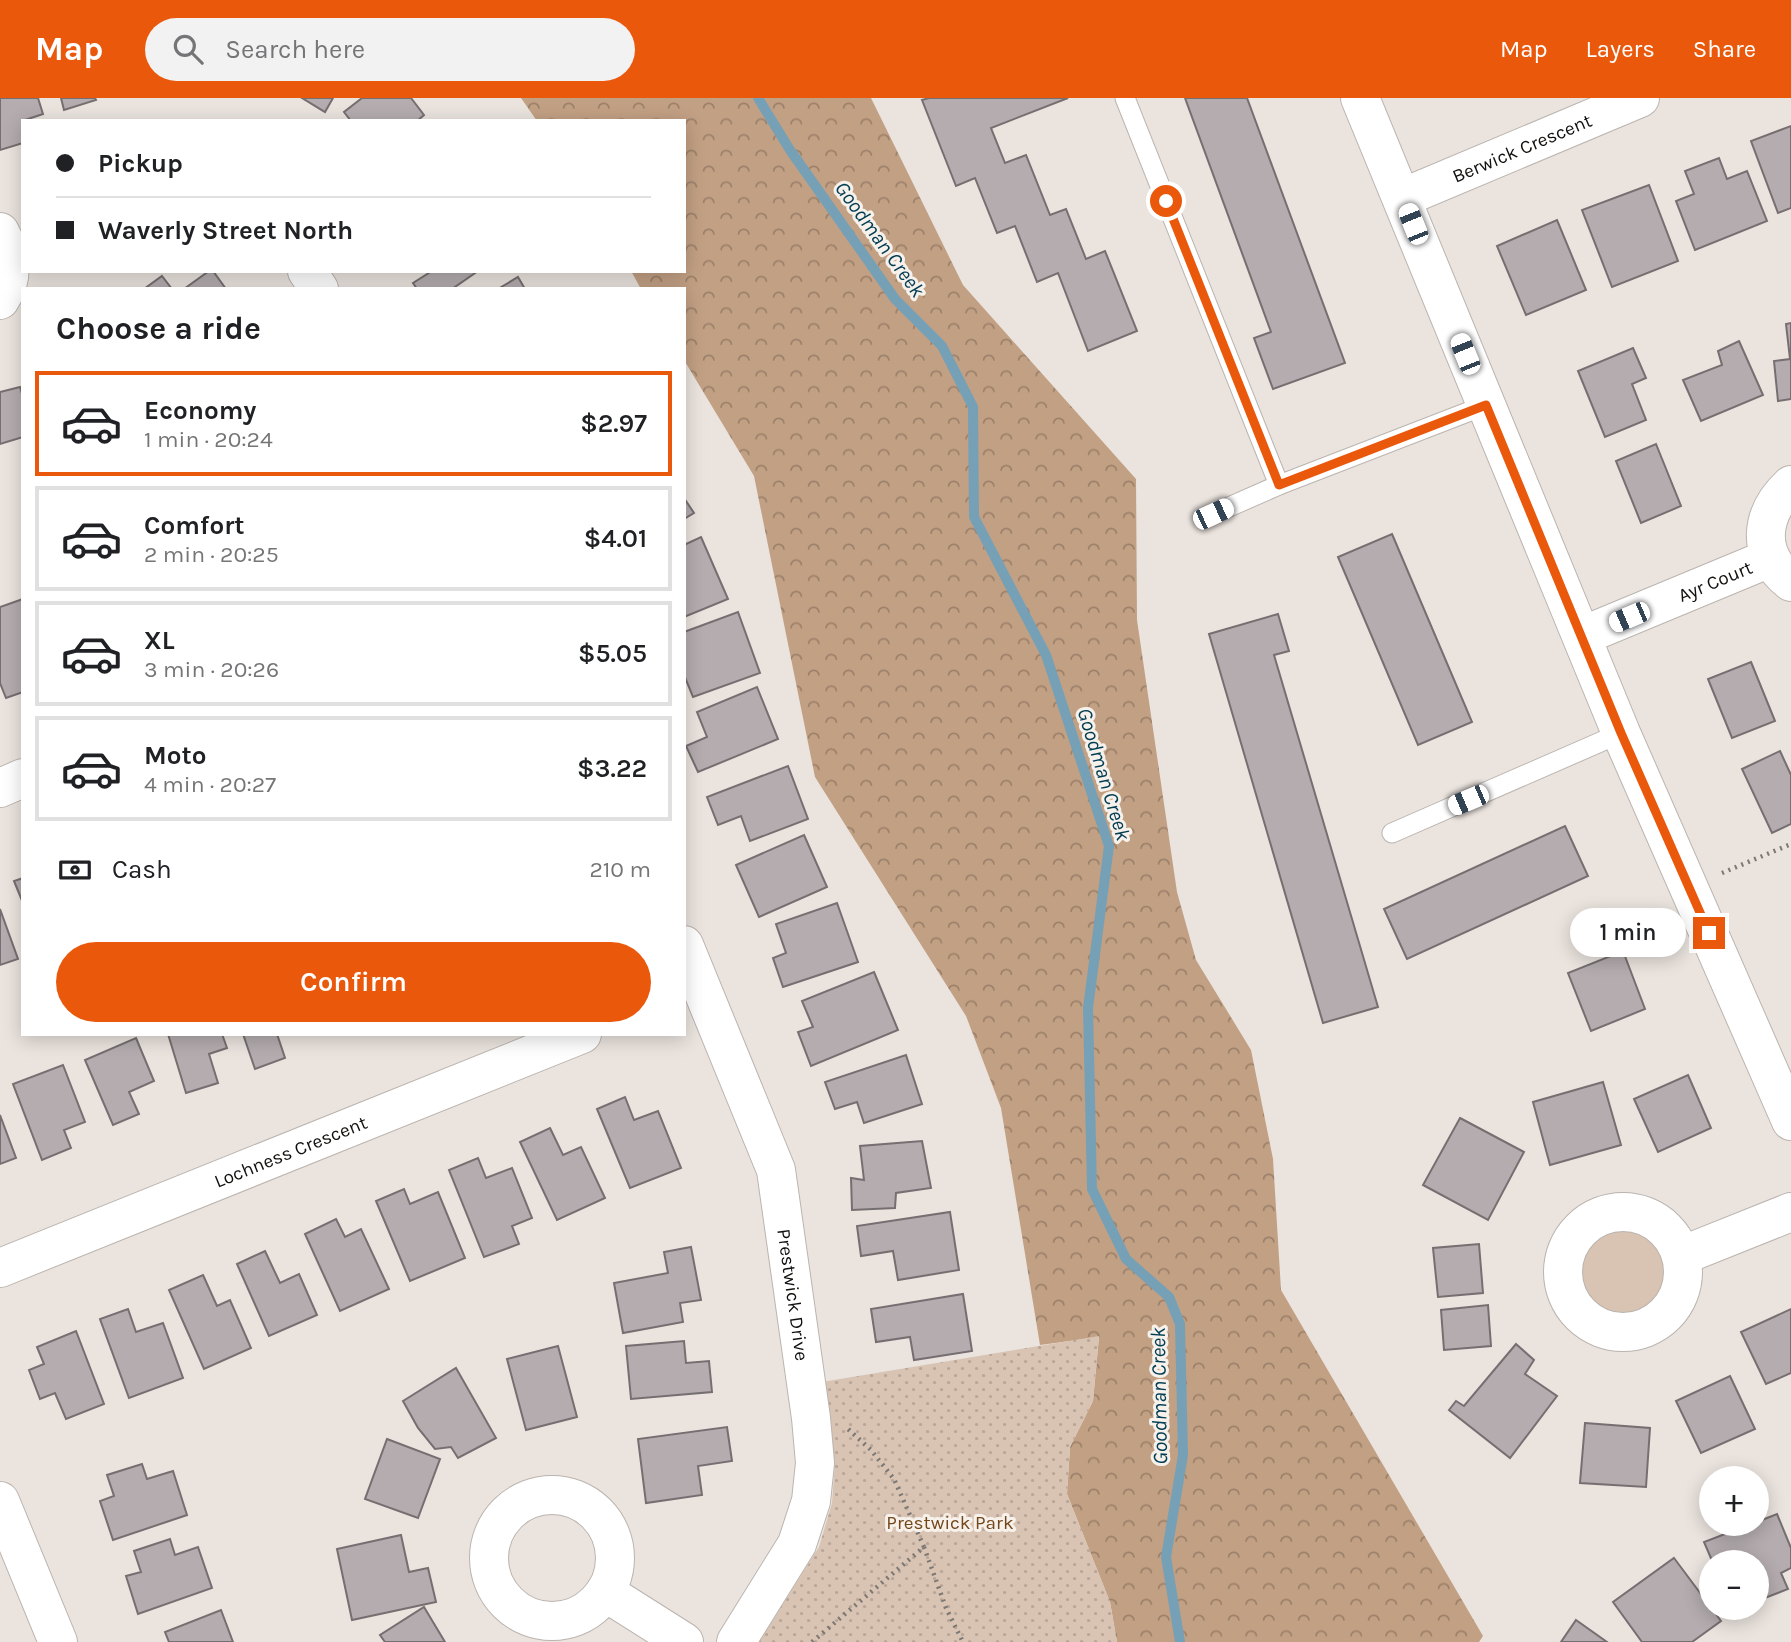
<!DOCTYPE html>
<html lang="en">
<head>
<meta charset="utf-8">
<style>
  body { margin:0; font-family:Karla,sans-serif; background:#f2f2f2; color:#202124; height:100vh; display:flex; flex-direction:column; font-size:26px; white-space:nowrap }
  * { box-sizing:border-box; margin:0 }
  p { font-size:23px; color:#757577 }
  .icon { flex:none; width:38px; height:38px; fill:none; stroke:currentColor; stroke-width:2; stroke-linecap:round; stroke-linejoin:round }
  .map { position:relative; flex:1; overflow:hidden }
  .side { position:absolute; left:21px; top:189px; width:665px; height:749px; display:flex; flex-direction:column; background:#fff; border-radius:0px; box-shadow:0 4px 18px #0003 }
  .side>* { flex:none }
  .top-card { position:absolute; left:21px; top:21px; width:665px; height:154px; border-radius:0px; box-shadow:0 4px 18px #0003; display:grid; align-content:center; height:154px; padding:0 35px; background:#fff }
  .fabs { position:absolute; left:1699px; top:1368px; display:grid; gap:14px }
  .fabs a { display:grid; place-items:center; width:70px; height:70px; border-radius:50%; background:#fff; box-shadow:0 4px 18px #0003; font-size:35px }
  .end { position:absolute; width:32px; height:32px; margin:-16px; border:9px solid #ea580c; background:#fff; box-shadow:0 0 0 4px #fff }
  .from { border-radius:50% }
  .bubble { position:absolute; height:49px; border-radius:24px; background:#fff; box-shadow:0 4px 18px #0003; font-size:23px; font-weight:600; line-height:49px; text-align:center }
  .car { position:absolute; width:21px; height:42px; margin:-21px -10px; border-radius:9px; box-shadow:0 0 5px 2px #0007; background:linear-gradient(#fff 24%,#345 0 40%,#fff 0 76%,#345 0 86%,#fff 0) }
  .top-card b { display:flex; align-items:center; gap:24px; height:66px; font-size:26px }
  .top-card b+b { border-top:2px solid #e0e0e0 }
  .top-card i { width:18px; height:18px; background:#202124 }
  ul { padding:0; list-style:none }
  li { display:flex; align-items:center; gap:21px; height:105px; margin:0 14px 10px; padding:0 21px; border:4px solid #e0e0e0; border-radius:0px }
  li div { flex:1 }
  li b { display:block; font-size:26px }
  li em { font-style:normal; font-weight:600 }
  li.current { border-color:#ea580c }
  li>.icon { width:63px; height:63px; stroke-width:1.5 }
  h2 { padding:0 35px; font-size:32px; line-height:84px }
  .pay { display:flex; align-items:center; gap:18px; height:77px; padding:0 35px; font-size:26px }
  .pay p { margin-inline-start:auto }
  .button { display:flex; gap:14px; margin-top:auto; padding:14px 35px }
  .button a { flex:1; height:80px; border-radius:42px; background:#ea580c; color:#fff; font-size:28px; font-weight:600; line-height:80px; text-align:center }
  header { display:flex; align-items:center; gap:42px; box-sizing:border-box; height:98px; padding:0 35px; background:#ea580c; color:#fff }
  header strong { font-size:33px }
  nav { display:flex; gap:38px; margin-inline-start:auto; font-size:24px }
  .search { width:490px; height:63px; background:#f2f2f2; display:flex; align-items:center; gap:18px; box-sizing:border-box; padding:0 24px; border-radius:38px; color:#757577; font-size:26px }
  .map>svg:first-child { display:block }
</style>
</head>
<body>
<header>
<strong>Map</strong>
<div class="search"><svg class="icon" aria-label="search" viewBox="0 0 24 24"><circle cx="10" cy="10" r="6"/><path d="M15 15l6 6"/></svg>Search here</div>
<nav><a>Map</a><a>Layers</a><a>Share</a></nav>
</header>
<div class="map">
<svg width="1791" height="1544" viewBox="0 0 1791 1544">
  <defs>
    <pattern id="forest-crowns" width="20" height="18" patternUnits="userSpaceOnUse" patternTransform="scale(1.75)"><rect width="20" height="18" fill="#c2a084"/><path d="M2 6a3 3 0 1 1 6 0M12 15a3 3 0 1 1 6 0" fill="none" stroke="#9c816a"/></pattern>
    <pattern id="park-dots" width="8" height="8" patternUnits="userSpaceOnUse" patternTransform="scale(1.75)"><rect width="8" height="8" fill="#d9c3b2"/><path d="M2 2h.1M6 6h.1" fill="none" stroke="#b9a698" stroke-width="1.8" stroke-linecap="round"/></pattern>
  </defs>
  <rect width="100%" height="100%" fill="#eae3de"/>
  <circle fill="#d9c3b2" cx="1622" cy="1175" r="43"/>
  <path fill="url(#forest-crowns)" d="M521 0H871L963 187 1136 381 1137 522 1177 794 1196 862 1251 952 1273 1061 1281 1192 1483 1538 1479 1544H1117L1110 1504 1067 1396 1070 1349 1093 1303 1099 1239 1040 1247 1001 1010 966 918 815 679 754 378 684 262V191H641L631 173H684V23H537Z"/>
  <path fill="url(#park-dots)" d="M1099 1238 1093 1303 1070 1349 1067 1396 1110 1504 1117 1544H759L819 1449 832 1405 835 1365 822 1284Z"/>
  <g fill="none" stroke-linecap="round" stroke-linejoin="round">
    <path stroke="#76a0b6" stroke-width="10" d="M758 0 790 52 895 201 942 248 973 309 974 419 1046 557 1109 748 1088 910 1092 1091 1126 1161 1169 1199 1180 1226 1183 1357 1166 1459 1180 1544"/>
  </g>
  <g fill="#b4acae" stroke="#766f71" stroke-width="2">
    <path d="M0 0H38L43 16 22 23 23 45 0 52Z"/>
    <path d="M61 0H95L96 2 64 12Z"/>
    <path d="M302 0H333L325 14Z"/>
    <path d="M362 0H411L424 17 417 23H351L344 14Z"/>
    <path d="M929 0H1068L991 30 1005 65 1026 57 1050 117 1066 111 1086 161 1105 153 1137 233 1088 253 1058 175 1037 184 1015 128 997 135 975 80 956 88 922 2Z"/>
    <path d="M1185 0H1247L1345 265 1273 291 1254 240 1271 234Z"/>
    <path d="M1791 28V110L1778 115 1751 43Z"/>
    <path d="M1719 60 1727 81 1747 73 1767 123 1695 152 1676 103 1694 96 1685 73Z"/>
    <path d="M1649 87 1678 163 1612 189 1582 112Z"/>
    <path d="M1557 122 1586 192 1526 217 1497 148Z"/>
    <path d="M209 173H213L226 191H184Z"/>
    <path d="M432 173H478L452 191H417L413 185Z"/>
    <path d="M162 178 172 191H144Z"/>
    <path d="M518 179 525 191H498Z"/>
    <path d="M1791 225V301L1778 303 1774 263 1790 261 1786 226Z"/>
    <path d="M1739 243 1763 297 1701 323 1683 282 1722 267 1718 253Z"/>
    <path d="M1633 250 1646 280 1632 286 1646 322 1605 339 1578 273Z"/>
    <path d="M20 289 23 299V339L0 346V294Z"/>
    <path d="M1656 346 1681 408 1641 425 1616 363Z"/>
    <path d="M684 400 694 415 684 421Z"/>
    <path d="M1392 436 1472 624 1418 647 1338 459Z"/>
    <path d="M701 439 728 501 684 519V447Z"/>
    <path d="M23 501V594L6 600 0 585V509Z"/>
    <path d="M738 514 760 575 693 599 684 577V534Z"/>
    <path d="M1278 516 1289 553 1274 557 1378 909 1323 925 1209 536Z"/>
    <path d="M1751 564 1775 623 1732 640 1708 581Z"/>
    <path d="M757 589 778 641 698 674 686 648 707 639 697 614Z"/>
    <path d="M1780 653 1791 677V726L1772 735 1742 671Z"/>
    <path d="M788 668 808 721 750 743 741 718 718 727 707 699Z"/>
    <path d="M1565 728 1588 778 1407 861 1384 811Z"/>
    <path d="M804 737 827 789 759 819 736 767Z"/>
    <path d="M23 780V805L14 783Z"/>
    <path d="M837 805 858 864 783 889 773 860 786 855 776 826Z"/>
    <path d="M0 811 18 861 0 867Z"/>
    <path d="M1623 853 1645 911 1591 933 1568 875Z"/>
    <path d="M874 874 898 932 811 968 798 934 813 929 802 903Z"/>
    <path d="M168 936H222L227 950 209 956 218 985 186 995Z"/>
    <path d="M243 936H277L285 960 255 971Z"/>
    <path d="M136 940 154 983 129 994 139 1016 113 1027 85 962Z"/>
    <path d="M906 957 922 1006 864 1025 857 1004 835 1011 825 984Z"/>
    <path d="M63 967 85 1024 64 1032 71 1050 42 1062 13 986Z"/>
    <path d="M1688 977 1711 1030 1658 1054 1634 1001Z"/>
    <path d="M1603 984 1621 1047 1550 1067 1533 1004Z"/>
    <path d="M625 999 634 1022 658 1013 681 1070 630 1090 597 1011Z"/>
    <path d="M0 1017 16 1060 0 1066Z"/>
    <path d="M1460 1020 1524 1054 1488 1122 1423 1087Z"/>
    <path d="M550 1030 563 1057 581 1049 605 1100 557 1122 520 1044Z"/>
    <path d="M922 1043 931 1090 896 1095 895 1110 852 1112 851 1080 864 1082 860 1048Z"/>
    <path d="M478 1060 486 1080 512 1070 532 1120 512 1128 519 1146 484 1159 449 1072Z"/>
    <path d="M404 1091 410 1106 438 1094 465 1160 410 1183 376 1103Z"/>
    <path d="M950 1114 959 1172 898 1182 893 1153 861 1158 857 1128Z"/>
    <path d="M336 1121 345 1139 361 1131 389 1191 340 1213 305 1136Z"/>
    <path d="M1479 1146 1483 1195 1438 1199 1433 1150Z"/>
    <path d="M691 1149 701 1202 680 1205 683 1224 623 1235 614 1185 668 1175 664 1154Z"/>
    <path d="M265 1153 280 1185 299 1176 317 1217 269 1238 237 1166Z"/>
    <path d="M203 1177 217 1208 230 1202 251 1250 204 1271 169 1192Z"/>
    <path d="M963 1196 972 1253 914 1262 910 1239 876 1244 871 1211Z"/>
    <path d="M1488 1207 1491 1248 1444 1252 1441 1212Z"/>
    <path d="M128 1211 136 1234 163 1225 183 1280 129 1300 100 1221Z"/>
    <path d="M1791 1211V1275L1766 1286 1741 1234Z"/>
    <path d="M76 1233 104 1306 66 1321 55 1295 40 1301 29 1272 44 1266 37 1249Z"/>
    <path d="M684 1243 686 1265 709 1263 712 1294 631 1301 626 1248Z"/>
    <path d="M1516 1246 1534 1262 1525 1276 1557 1298 1510 1360 1449 1312 1456 1303 1464 1308Z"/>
    <path d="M558 1248 577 1319 526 1332 507 1261Z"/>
    <path d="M456 1270 496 1340 458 1360 451 1349 435 1351 418 1330 403 1303Z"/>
    <path d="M1730 1278 1755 1331 1701 1355 1676 1303Z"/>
    <path d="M1585 1325 1650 1330 1646 1389 1580 1385Z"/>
    <path d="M727 1329 732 1363 698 1368 702 1397 646 1405 638 1341Z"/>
    <path d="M387 1341 440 1361 418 1420 365 1401Z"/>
    <path d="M142 1366 147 1381 173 1373 187 1417 113 1442 100 1403 114 1398 107 1377Z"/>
    <path d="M1777 1416 1791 1450V1470L1781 1475 1788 1491 1757 1503V1465H1713L1704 1444 1751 1426H1757V1424Z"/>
    <path d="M401 1437 409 1474 428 1470 436 1504 352 1522 337 1451Z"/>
    <path d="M170 1441 175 1457 198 1449 212 1490 138 1516 126 1478 141 1474 134 1453Z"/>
    <path d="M1674 1460 1721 1523 1692 1544H1642L1613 1504Z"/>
    <path d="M424 1509 445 1544H385L380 1537Z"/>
    <path d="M221 1512 233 1544H169L165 1534Z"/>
    <path d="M1576 1522 1607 1544H1561Z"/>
  </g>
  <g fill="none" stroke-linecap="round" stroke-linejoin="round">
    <defs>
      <g id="lane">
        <path d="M1125 0 1279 387"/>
        <path d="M1213 416 1279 387 1486 307"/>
        <path d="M1392 735 1621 635"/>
      </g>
      <g id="street">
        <path d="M1360 0 1621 635 1791 1023"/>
        <path id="s1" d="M1402 100 1640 0"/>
        <path d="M0 134C12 156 14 181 0 202"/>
        <path d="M307 173 319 191"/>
        <path d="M1791 387C1760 416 1755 456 1791 484"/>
        <path id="s2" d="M1582 538 1770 460"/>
        <path d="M0 690 23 680"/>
        <path id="s3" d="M684 847 776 1072 811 1320 815 1365 811 1403 797 1446 736 1544"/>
        <circle cx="1623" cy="1174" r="60"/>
        <path d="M1681 1158 1791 1114"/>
        <path id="s4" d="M0 1170 582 936"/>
        <circle cx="552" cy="1460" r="63"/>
        <path d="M0 1403 58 1544"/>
        <path d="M605 1494 684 1544"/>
      </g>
    </defs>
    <use href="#lane" stroke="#bbb4af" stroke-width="21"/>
    <use href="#street" stroke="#bbb4af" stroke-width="40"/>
    <g stroke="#7c7874" stroke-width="4.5" stroke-dasharray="2 5" stroke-linecap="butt">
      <path d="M1722 775 1791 746"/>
      <path d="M924 1449 946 1510 963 1544"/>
      <path d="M812 1544 924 1449 894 1381 871 1352 848 1331"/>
    </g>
    <use href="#lane" stroke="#fff" stroke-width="19"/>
    <use href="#street" stroke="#fff" stroke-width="38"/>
  </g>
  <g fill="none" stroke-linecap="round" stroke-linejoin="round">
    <path stroke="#ea580c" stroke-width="9" d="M1166 103 1279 387 1486 307 1621 635 1709 835"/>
  </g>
  <g text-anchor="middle" stroke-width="6" stroke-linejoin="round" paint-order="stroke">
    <g font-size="19" fill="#12100e" stroke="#f7f1eb">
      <text dy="7" stroke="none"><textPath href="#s1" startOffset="130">Berwick Crescent</textPath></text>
      <text dy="7" stroke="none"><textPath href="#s2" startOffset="144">Ayr Court</textPath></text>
      <text dy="7" stroke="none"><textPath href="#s4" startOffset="313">Lochness Crescent</textPath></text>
      <text dy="7" stroke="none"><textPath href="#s3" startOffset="369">Prestwick Drive</textPath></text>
    </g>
    <g font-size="19" fill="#74461a" stroke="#f7f1eb">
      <text x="950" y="1431">Prestwick Park</text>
    </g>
    <g font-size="21" font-style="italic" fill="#003c52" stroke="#f7f1eb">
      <text transform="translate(880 141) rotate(54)" y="7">Goodman Creek</text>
      <text transform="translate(1104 676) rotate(73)" y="7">Goodman Creek</text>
      <text transform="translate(1159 1298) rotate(-91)" y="7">Goodman Creek</text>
    </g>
  </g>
</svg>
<div class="fabs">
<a>+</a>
<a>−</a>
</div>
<i class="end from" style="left:1166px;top:103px"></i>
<i class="end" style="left:1709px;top:835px"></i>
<div class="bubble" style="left:1570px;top:810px;width:116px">1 min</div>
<i class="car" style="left:1413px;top:126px;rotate:338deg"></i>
<i class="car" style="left:1465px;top:256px;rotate:338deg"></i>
<i class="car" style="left:1213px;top:416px;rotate:65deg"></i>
<i class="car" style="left:1629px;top:519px;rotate:247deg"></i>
<i class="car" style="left:1468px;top:702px;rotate:247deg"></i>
<div class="top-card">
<b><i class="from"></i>Pickup</b>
<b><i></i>Waverly Street North</b>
</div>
<section class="side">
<h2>Choose a ride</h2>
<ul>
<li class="current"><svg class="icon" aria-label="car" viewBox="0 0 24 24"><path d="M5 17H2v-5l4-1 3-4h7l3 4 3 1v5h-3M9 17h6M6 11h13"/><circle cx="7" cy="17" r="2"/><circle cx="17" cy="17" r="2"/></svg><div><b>Economy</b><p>1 min · 20:24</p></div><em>$2.97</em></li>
<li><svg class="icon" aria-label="car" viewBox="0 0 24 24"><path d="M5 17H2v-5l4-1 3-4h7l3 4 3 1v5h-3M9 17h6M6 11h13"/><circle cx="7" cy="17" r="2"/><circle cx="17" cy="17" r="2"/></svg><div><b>Comfort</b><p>2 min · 20:25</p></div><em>$4.01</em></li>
<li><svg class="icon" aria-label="car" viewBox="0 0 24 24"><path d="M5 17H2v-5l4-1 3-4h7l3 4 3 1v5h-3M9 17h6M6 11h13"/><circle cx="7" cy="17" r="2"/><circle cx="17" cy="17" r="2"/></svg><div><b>XL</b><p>3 min · 20:26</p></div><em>$5.05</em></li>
<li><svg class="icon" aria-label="car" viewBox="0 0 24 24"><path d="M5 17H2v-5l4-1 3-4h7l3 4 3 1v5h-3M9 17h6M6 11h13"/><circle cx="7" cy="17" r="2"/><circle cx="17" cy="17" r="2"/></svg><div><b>Moto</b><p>4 min · 20:27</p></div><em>$3.22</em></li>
</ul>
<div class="pay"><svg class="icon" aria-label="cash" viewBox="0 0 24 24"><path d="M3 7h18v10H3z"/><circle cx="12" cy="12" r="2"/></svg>Cash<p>210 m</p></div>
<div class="button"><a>Confirm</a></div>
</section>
</div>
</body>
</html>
